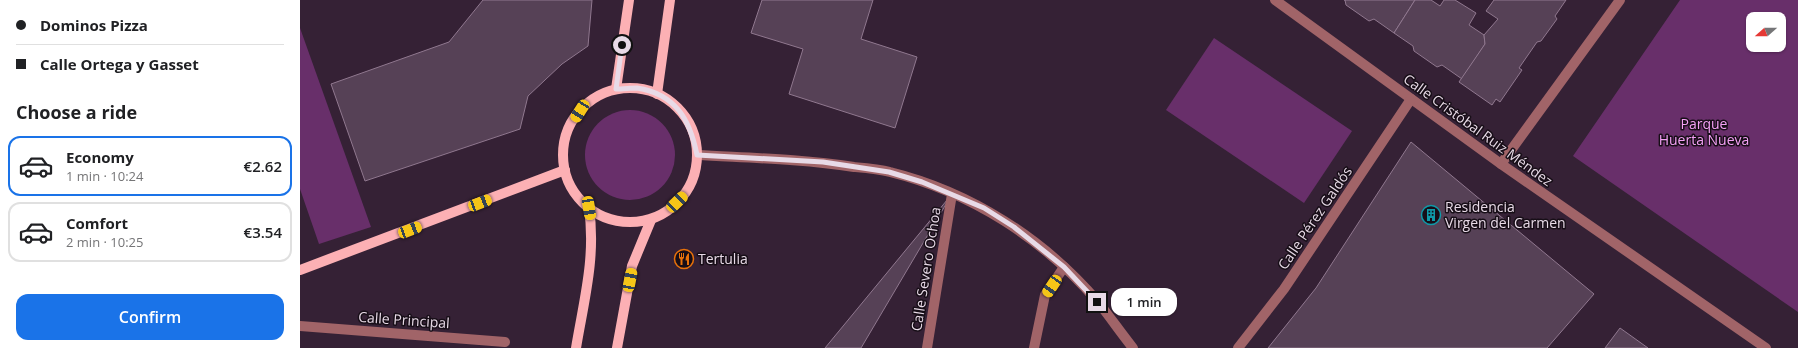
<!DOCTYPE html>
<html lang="en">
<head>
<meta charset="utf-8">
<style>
  body { margin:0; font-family:"Open Sans",sans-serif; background:#f6f6f6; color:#202124; height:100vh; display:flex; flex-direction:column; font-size:15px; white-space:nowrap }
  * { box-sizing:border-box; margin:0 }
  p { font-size:13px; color:#757577 }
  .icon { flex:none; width:22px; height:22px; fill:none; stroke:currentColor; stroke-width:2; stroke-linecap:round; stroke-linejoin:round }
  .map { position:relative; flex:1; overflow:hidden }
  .side { display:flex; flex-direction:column; background:#fff; width:300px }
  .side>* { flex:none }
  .top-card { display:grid; align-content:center; height:88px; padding:0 16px; background:#fff }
  .needle { width:26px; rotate:249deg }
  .buttons { position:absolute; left:1446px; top:12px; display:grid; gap:8px }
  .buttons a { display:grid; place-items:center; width:40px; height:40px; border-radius:8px; background:#fff; box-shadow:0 1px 3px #0004; font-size:20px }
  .end { position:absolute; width:18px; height:18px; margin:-9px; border:5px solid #e8dae7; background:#111; box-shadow:0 0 0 2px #111 }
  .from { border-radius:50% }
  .bubble { position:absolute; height:28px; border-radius:12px; background:#fff; box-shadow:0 1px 3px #0004; font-size:13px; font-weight:600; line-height:28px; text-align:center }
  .car { position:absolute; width:12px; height:24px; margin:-12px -6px; border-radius:5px; box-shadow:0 0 3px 1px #0007; background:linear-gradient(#f5c518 24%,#345 0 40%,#f5c518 0 76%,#345 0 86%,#f5c518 0) }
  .top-card b { display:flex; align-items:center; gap:14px; height:38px; font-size:15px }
  .top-card b+b { border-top:1px solid #e0e0e0 }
  .top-card i { width:10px; height:10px; background:#202124 }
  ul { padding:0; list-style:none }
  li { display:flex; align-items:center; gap:12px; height:60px; margin:0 8px 6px; padding:0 8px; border:2px solid #e0e0e0; border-radius:12px }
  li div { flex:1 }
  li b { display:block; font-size:15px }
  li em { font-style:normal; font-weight:600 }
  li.selected { border-color:#1a73e8 }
  li>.icon { width:36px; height:36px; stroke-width:1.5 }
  h2 { padding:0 16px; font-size:18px; line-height:48px }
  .cta { display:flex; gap:8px; margin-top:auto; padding:8px 16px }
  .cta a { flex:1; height:46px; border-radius:12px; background:#1a73e8; color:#fff; font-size:16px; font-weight:600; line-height:46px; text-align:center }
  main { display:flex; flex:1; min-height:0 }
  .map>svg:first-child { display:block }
</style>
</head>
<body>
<main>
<section class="side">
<div class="top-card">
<b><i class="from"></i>Dominos Pizza</b>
<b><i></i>Calle Ortega y Gasset</b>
</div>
<h2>Choose a ride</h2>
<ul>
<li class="selected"><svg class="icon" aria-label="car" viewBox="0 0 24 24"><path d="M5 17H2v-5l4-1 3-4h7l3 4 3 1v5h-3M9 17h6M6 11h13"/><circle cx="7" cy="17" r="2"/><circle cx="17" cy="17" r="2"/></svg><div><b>Economy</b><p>1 min · 10:24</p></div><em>€2.62</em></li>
<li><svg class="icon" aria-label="car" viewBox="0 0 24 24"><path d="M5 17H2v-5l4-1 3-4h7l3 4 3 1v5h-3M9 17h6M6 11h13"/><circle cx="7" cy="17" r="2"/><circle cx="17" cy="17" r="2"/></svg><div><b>Comfort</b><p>2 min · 10:25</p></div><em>€3.54</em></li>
</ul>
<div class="cta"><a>Confirm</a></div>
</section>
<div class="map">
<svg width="1498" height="348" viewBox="0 0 1498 348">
  <rect width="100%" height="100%" fill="#352135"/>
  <g fill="#682f6a" fill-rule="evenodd">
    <path d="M1380 0H1498V312L1273 156ZM1453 19H1479V45H1453Z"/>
    <path d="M0 28 71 227 19 244 0 189Z"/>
    <path d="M914 38 1052 131 1004 203 866 110Z"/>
    <circle cx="330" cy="155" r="45"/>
  </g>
  <g fill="#564156" stroke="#90788f">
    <path d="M183 0H292L288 46 262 64 228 96 220 129 65 181 31 84 149 42Z"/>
    <path d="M462 0H573L561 39 617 57 595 128 489 94 503 49 451 33Z"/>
    <path d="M1045 0H1044H1115L1094 33 1074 19 1069 21 1046 5Z"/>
    <path d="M1115 0H1131L1140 6 1144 0H1155L1176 13 1169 25 1184 35 1185 44 1162 79 1142 65 1137 67 1114 51 1113 46 1094 33Z"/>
    <path d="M1194 0H1266L1255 16 1257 19 1241 41 1237 42 1219 68 1222 70 1200 102 1196 99 1192 105 1159 82 1185 44 1184 35 1198 19 1186 11Z"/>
    <path d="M1111 142 1294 294 1247 348H968L1016 288Z"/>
    <path d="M652 194 561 348H525Z"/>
    <path d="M1320 328 1348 348H1305Z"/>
  </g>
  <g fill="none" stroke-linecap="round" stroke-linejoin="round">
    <g stroke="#a16468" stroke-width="10">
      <path d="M975 0 1201 164 1466 348"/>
      <path d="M397 155C449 158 502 159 554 167 566 168 579 169 590 172 671 192 744 239 798 302 810 317 821 333 833 348"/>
      <path d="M1201 164 1320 0"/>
      <path d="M0 326 205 342"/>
      <path d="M627 348 652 194"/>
      <path d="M734 348 745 295 764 267"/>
      <path d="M938 348 984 289 1111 99"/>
    </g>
    <g stroke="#fcb0b4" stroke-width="10">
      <circle cx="330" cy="155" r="67"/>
      <path d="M316 89 329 0"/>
      <path d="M357 94 370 0"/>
      <path d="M0 270 265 170"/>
      <path d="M276 348C284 300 296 257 289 208"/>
      <path d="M317 348 332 266 351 220"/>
    </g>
  </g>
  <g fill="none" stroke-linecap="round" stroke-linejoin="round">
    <path stroke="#e8dae7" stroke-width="5" d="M322 45 316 89C323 89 331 88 337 88 376 94 390 120 397 155L523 162 589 172 622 182 684 208 714 227 764 267 797 302"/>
  </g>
  <defs>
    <symbol id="building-ring" viewBox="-11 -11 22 22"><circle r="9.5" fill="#170e17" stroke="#0f9aa8" stroke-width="1.5"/><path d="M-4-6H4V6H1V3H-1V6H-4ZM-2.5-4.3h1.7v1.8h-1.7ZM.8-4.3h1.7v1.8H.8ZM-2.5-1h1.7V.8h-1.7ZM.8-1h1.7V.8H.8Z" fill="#0f9aa8"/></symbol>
    <symbol id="restaurant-ring" viewBox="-11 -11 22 22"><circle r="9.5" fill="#170e17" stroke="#e8710a" stroke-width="1.5"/><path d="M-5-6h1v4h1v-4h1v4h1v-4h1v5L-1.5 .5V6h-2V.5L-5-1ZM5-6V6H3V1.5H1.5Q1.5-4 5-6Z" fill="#e8710a"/></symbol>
  </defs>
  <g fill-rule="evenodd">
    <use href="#building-ring" x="1120" y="204" width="22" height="22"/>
    <use href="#restaurant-ring" x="373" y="248" width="22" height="22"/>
  </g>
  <g text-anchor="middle" stroke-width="3" stroke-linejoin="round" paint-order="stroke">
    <g font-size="14" fill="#f4a1f5" stroke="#170e17">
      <text x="1404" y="129">Parque<tspan x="1404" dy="16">Huerta Nueva</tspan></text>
    </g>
    <g font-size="14" fill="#e8dae7" stroke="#170e17">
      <text transform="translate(1178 130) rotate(36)" y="5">Calle Cristóbal Ruiz Méndez</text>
      <text transform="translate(1015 218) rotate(-56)" y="5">Calle Pérez Galdós</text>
      <text transform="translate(626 269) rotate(-81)" y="5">Calle Severo Ochoa</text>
      <text transform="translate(104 320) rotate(4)" y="5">Calle Principal</text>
    </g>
    <g font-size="14" fill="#e8dae7" stroke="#170e17" text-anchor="start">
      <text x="1145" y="212">Residencia<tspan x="1145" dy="16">Virgen del Carmen</tspan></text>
      <text x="398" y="264">Tertulia</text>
    </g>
  </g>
</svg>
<div class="buttons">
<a><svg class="needle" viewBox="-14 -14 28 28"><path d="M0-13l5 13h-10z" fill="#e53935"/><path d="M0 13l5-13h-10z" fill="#757577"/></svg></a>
</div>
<i class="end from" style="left:322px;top:45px"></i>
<i class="end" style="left:797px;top:302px"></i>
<div class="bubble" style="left:811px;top:288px;width:66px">1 min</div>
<i class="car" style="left:280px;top:111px;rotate:212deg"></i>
<i class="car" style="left:377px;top:202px;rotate:46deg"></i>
<i class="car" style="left:180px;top:203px;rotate:69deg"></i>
<i class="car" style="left:289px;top:208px;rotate:171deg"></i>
<i class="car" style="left:110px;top:230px;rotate:69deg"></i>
<i class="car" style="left:330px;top:280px;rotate:11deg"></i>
<i class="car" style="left:752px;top:286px;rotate:214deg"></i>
</div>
</main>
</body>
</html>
